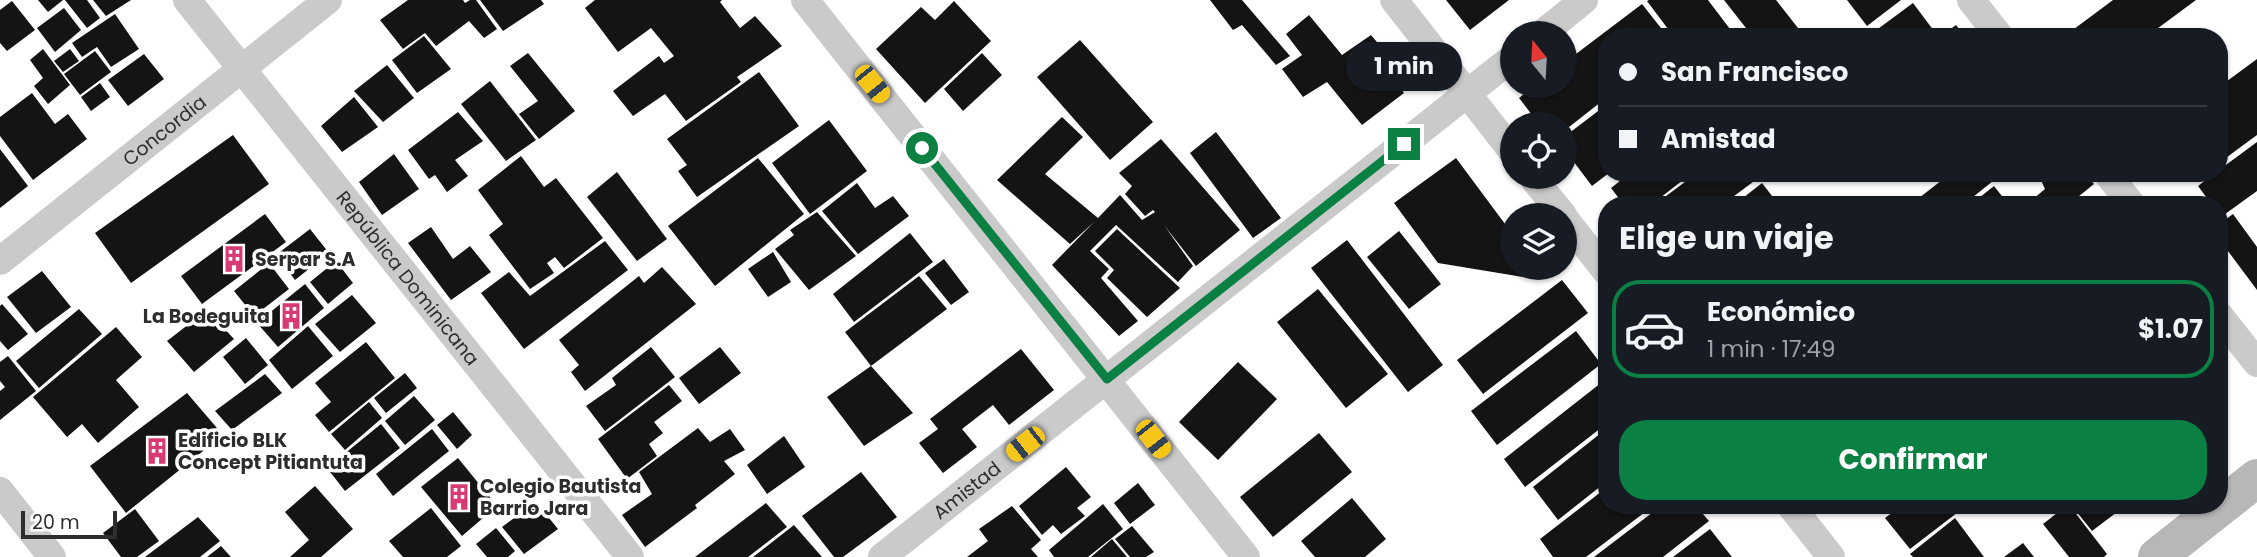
<!DOCTYPE html>
<html lang="es">
<head>
<meta charset="utf-8">
<style>
  body { margin:0; font-family:Poppins,sans-serif; background:#242831; color:#f1f3f6; height:100vh; display:flex; flex-direction:column; font-size:26px; white-space:nowrap }
  * { box-sizing:border-box; margin:0 }
  p { font-size:23px; color:#9ea1a6 }
  .icon { flex:none; width:38px; height:38px; fill:none; stroke:currentColor; stroke-width:2; stroke-linecap:round; stroke-linejoin:round }
  .map { position:relative; flex:1; overflow:hidden }
  .sheet { position:absolute; left:1598px; top:196px; width:630px; height:318px; display:flex; flex-direction:column; background:#171b24; border-radius:28px; box-shadow:0 2px 5px #0004 }
  .sheet>* { flex:none }
  .top-card { position:absolute; left:1598px; top:28px; width:630px; height:154px; border-radius:28px; box-shadow:0 2px 5px #0004; display:grid; align-content:center; height:154px; padding:0 21px; background:#171b24 }
  .needle { width:46px; rotate:342deg }
  .controls { position:absolute; left:1500px; top:21px; display:grid; gap:14px }
  .controls a { display:grid; place-items:center; width:77px; height:77px; border-radius:50%; background:#171b24; box-shadow:0 2px 5px #0004; font-size:35px }
  .scale { position:absolute; left:21px; bottom:18px; width:96px; box-sizing:border-box; padding-left:7px; border:4px solid #2d2d2d; border-top:0; font-size:19px; line-height:24px; white-space:nowrap; color:#2d2d2d; -webkit-text-stroke:5px #fff; paint-order:stroke }
  .end { position:absolute; width:32px; height:32px; margin:-16px; border:9px solid #0b8043; background:#fff; box-shadow:0 0 0 4px #fff }
  .from { border-radius:50% }
  .bubble { position:absolute; height:49px; border-radius:24px; background:#171b24; box-shadow:0 2px 5px #0004; font-size:23px; font-weight:700; line-height:49px; text-align:center }
  .car { position:absolute; width:21px; height:42px; margin:-21px -10px; border-radius:9px; box-shadow:0 0 5px 2px #0007; background:linear-gradient(#f5c518 24%,#345 0 40%,#f5c518 0 76%,#345 0 86%,#f5c518 0) }
  .top-card b { display:flex; align-items:center; gap:24px; height:66px; font-size:26px }
  .top-card b+b { border-top:2px solid #363941 }
  .top-card i { width:18px; height:18px; background:#f1f3f6 }
  ul { padding:0; list-style:none }
  li { display:flex; align-items:center; gap:21px; height:98px; margin:0 14px 10px; padding:0 7px; border:4px solid transparent; border-radius:28px }
  li div { flex:1 }
  li b { display:block; font-size:26px }
  li em { font-style:normal; font-weight:700 }
  li.on { border-color:#0b8043 }
  li>.icon { width:63px; height:63px; stroke-width:1.5 }
  h2 { padding:0 21px; font-size:32px; line-height:84px }
  .primary-button { display:flex; gap:14px; margin-top:auto; padding:14px 21px }
  .primary-button a { flex:1; height:80px; border-radius:28px; background:#0b8043; color:#fff; font-size:28px; font-weight:700; line-height:80px; text-align:center }
  .map>svg:first-child { display:block }
</style>
</head>
<body>
<div class="map">
<svg width="2257" height="557" viewBox="0 0 2257 557">
  <rect width="100%" height="100%" fill="#fff"/>
  <g fill="#141414">
    <path d="M38 0H63L48 12Z"/>
    <path d="M65 0H87L100 18 87 28Z"/>
    <path d="M93 0H131L106 16Z"/>
    <path d="M408 0H463L465 3 470 0H476L497 29 484 38 469 21 436 46 425 33 403 49 380 20Z"/>
    <path d="M480 0H541L544 4 503 31Z"/>
    <path d="M595 0H722L720 2 740 28 755 16 782 46 737 77 741 82 686 121 665 94 633 116 613 91 659 56 664 63 674 56 651 28 618 52 585 8Z"/>
    <path d="M1210 0H1242L1290 56 1276 65 1242 25 1233 30Z"/>
    <path d="M1446 0H1509L1470 30Z"/>
    <path d="M1649 0H1708L1736 37H1674L1647 1Z"/>
    <path d="M1724 0H1776L1805 37H1753Z"/>
    <path d="M1847 0H1901L1867 26Z"/>
    <path d="M2113 0H2196L2146 37H2074L2070 32Z"/>
    <path d="M12 1 35 30 7 51 0 43V10Z"/>
    <path d="M954 1 991 41 925 103 876 49 921 7 935 20Z"/>
    <path d="M1913 3 1937 35 1935 37H1867Z"/>
    <path d="M1642 4 1668 37H1606V98L1564 131V124H1539L1519 98 1534 86H1564V63Z"/>
    <path d="M64 8 81 30 55 52 37 28Z"/>
    <path d="M115 14 139 49 111 67 97 47 82 57 72 43Z"/>
    <path d="M1309 15 1342 55 1371 35 1402 72 1394 78 1404 93 1362 125 1327 82 1303 97 1282 69 1302 55 1286 34Z"/>
    <path d="M1956 25 1965 37H1940Z"/>
    <path d="M424 36 451 69 417 93 392 60Z"/>
    <path d="M1080 40 1153 122 1110 160 1037 77Z"/>
    <path d="M43 49 70 85 48 104 34 86 43 78 30 60Z"/>
    <path d="M70 49 79 61 63 72 54 61Z"/>
    <path d="M95 51 111 72 80 95 64 74Z"/>
    <path d="M528 53 575 111 539 139 519 114 538 101 510 66Z"/>
    <path d="M982 53 1002 75 963 111 944 89Z"/>
    <path d="M144 54 164 79 128 106 108 80Z"/>
    <path d="M2257 59V135L2219 163V87Z"/>
    <path d="M387 65 414 98 383 122 354 91Z"/>
    <path d="M759 72 799 126 697 197 678 171 687 165 667 139Z"/>
    <path d="M490 81 536 140 506 161 461 104Z"/>
    <path d="M100 83 110 97 91 111 81 97Z"/>
    <path d="M32 93 55 124 68 114 87 139 33 180 0 136V117Z"/>
    <path d="M354 97 378 127 342 152 321 126Z"/>
    <path d="M1606 105V173H1609L1592 186 1564 149V137Z"/>
    <path d="M458 112 483 141 455 160 468 176 447 192 435 175 429 179 408 150Z"/>
    <path d="M1062 117 1083 137 1045 174 1098 218 1120 195 1142 220 1155 212 1153 210 1145 216 1125 194 1132 186 1119 173 1161 139 1240 230 1196 266 1164 225 1193 266 1178 282 1116 225 1090 251 1109 269 1101 278 1138 321 1119 336 1052 265 1094 222 1070 244 997 180Z"/>
    <path d="M829 120 867 171 810 214 772 163Z"/>
    <path d="M1216 132 1281 218 1253 238 1190 153Z"/>
    <path d="M233 135 269 184 131 283 95 233Z"/>
    <path d="M2257 142V191L2221 217 2219 205H2212L2198 186 2215 173H2219V170Z"/>
    <path d="M0 149 28 186 0 208Z"/>
    <path d="M394 154 419 189 382 215 359 182Z"/>
    <path d="M521 156 544 187 556 178 603 238 564 268 555 257 547 263 554 273 530 289 489 235 503 224 478 190Z"/>
    <path d="M758 158 804 214 715 286 668 226Z"/>
    <path d="M1456 158 1508 228 1512 229V268H1531L1529 278 1438 263 1394 203Z"/>
    <path d="M617 172 667 239 637 261 587 197Z"/>
    <path d="M1630 173H1692L1651 205H1624L1611 188Z"/>
    <path d="M1697 173H1752L1757 179 1722 205H1654Z"/>
    <path d="M1951 173H2003L1963 205H1910Z"/>
    <path d="M2046 173H2085L2094 184 2068 205H2036L2032 200 2045 189 2040 178Z"/>
    <path d="M857 183 875 208 893 196 909 216 858 254 822 211Z"/>
    <path d="M1762 183 1779 205H1734Z"/>
    <path d="M1994 186 2009 205H1970Z"/>
    <path d="M817 212 856 256 809 290 775 249 794 235 790 230Z"/>
    <path d="M265 214 286 242 202 304 181 276Z"/>
    <path d="M2233 214 2257 247V290L2219 239V224Z"/>
    <path d="M431 227 453 259 470 246 491 272 451 300 408 243Z"/>
    <path d="M310 229 329 253 295 280 276 255Z"/>
    <path d="M1117 229 1180 288 1147 317 1107 278 1114 270 1095 251Z"/>
    <path d="M1399 231 1441 284 1409 309 1367 257Z"/>
    <path d="M910 233 933 262 854 322 833 294Z"/>
    <path d="M1347 240 1443 365 1408 392 1311 268Z"/>
    <path d="M605 241 628 270 524 349 481 293 509 272 530 296Z"/>
    <path d="M773 252 791 282 768 297 748 269Z"/>
    <path d="M944 259 969 292 951 305 925 273Z"/>
    <path d="M336 261 353 283 328 304 310 282Z"/>
    <path d="M269 263 289 289 254 316 234 291Z"/>
    <path d="M662 267 696 304 585 391 571 372 579 365 559 340 639 276 644 283Z"/>
    <path d="M42 271 71 307 36 333 7 297Z"/>
    <path d="M919 276 947 309 871 366 845 332Z"/>
    <path d="M1562 280 1588 313 1483 394 1457 360Z"/>
    <path d="M305 284 324 308 278 347 257 323Z"/>
    <path d="M1318 289 1388 374 1346 408 1277 322Z"/>
    <path d="M352 295 376 323 340 352 315 324Z"/>
    <path d="M2 304 28 334 8 350 0 341V306Z"/>
    <path d="M79 309 102 334 39 388 16 361Z"/>
    <path d="M207 310 234 339 194 372 167 341Z"/>
    <path d="M308 326 333 356 292 389 269 360Z"/>
    <path d="M116 327 142 357 116 380 139 407 98 443 82 424 67 437 33 397Z"/>
    <path d="M1576 331 1601 364 1497 445 1471 411Z"/>
    <path d="M246 338 268 365 245 384 223 357Z"/>
    <path d="M366 342 395 378 329 432 315 415 331 402 315 383Z"/>
    <path d="M651 347 675 377 605 431 586 406 616 385 612 378Z"/>
    <path d="M720 347 741 373 699 404 679 378Z"/>
    <path d="M1021 349 1054 390 1009 425 993 405 962 429 977 447 943 473 919 443 938 429 930 419Z"/>
    <path d="M8 356 36 391 0 420V391L5 387 0 381V362Z"/>
    <path d="M1238 362 1277 399 1218 460 1179 422Z"/>
    <path d="M871 366 913 413 864 446 827 397Z"/>
    <path d="M405 373 417 388 386 413 374 398Z"/>
    <path d="M265 374 282 393 232 430 215 411Z"/>
    <path d="M1606 379V424L1525 487 1504 459Z"/>
    <path d="M669 385 682 401 654 422 663 433 649 444 657 456 627 479 598 439Z"/>
    <path d="M187 393 223 435 126 513 90 466Z"/>
    <path d="M414 396 435 420 405 445 385 421Z"/>
    <path d="M369 402 382 418 345 450 331 434Z"/>
    <path d="M453 412 472 435 457 449 437 425Z"/>
    <path d="M381 424 400 448 345 491 327 468Z"/>
    <path d="M698 428 710 442 730 429 745 450 724 461 735 474 695 505 697 508 645 547 622 515 652 494 639 472Z"/>
    <path d="M432 429 449 451 393 496 376 474Z"/>
    <path d="M1606 429V482L1558 520 1533 487Z"/>
    <path d="M1319 433 1352 472 1273 537 1240 497Z"/>
    <path d="M784 436 805 467 767 494 747 465Z"/>
    <path d="M458 458 497 506 462 536 421 487Z"/>
    <path d="M1066 467 1091 497 1077 508 1085 516 1061 534 1053 525 1042 535 1019 506Z"/>
    <path d="M861 472 897 517 843 557H834L802 516Z"/>
    <path d="M1138 483 1155 505 1130 524 1114 503Z"/>
    <path d="M315 486 353 529 321 557H290L309 540 285 512Z"/>
    <path d="M1606 488V506H1653L1586 557H1553L1540 539Z"/>
    <path d="M1352 498 1386 539 1365 557H1315L1301 541Z"/>
    <path d="M536 502 558 529 524 554 502 527Z"/>
    <path d="M766 503 787 527 748 557H695Z"/>
    <path d="M1103 504 1123 529 1088 557H1054L1049 550Z"/>
    <path d="M1012 506 1041 540 1031 549 1038 557H967L988 541 979 529Z"/>
    <path d="M1661 506H1696L1709 521 1663 557H1594Z"/>
    <path d="M1901 506H1966L1910 549 1885 518Z"/>
    <path d="M2066 506H2070L2107 554 2104 557H2069L2043 524Z"/>
    <path d="M2072 506H2125L2092 531Z"/>
    <path d="M431 508 461 546 447 557H403L389 541Z"/>
    <path d="M135 509 159 541 137 557H121L103 533Z"/>
    <path d="M198 517 220 541 200 557H145Z"/>
    <path d="M1955 518 1984 557H1913L1910 554Z"/>
    <path d="M794 525 822 557H753Z"/>
    <path d="M1132 526 1154 552 1146 557H1130L1115 539Z"/>
    <path d="M496 528 515 551 508 557H487L476 544Z"/>
    <path d="M1710 529 1732 557H1673Z"/>
    <path d="M1112 539 1127 557H1091Z"/>
    <path d="M2023 543 2034 557H2004Z"/>
    <path d="M221 546 231 557H207Z"/>
  </g>
  <g fill="none" stroke-linecap="round" stroke-linejoin="round">
    <g stroke="#cacaca" stroke-width="28">
      <path id="s1" d="M187 0 630 557"/>
      <path d="M805 0 1246 557"/>
      <path d="M1394 0 1512 151"/>
      <path d="M1971 0 2000 37"/>
      <path d="M1543 33 1584 0"/>
      <path d="M2107 173 2132 205"/>
      <path d="M1532 177 1563 215"/>
      <path d="M1564 218 1606 271"/>
      <path id="s2" d="M0 261 328 0"/>
      <path d="M2219 315 2257 363"/>
      <path d="M0 491 52 557"/>
      <path d="M1791 506 1831 557"/>
      <path id="s3" d="M882 557 1512 58"/>
    </g>
    <path stroke="#b7b7b7" stroke-width="38" d="M2157 557 2257 478"/>
  </g>
  <g fill="none" stroke-linecap="round" stroke-linejoin="round">
    <path stroke="#0b8043" stroke-width="9" d="M922 148 1107 379 1404 144"/>
  </g>
  <defs>
    <symbol id="building-bare" viewBox="-9 -9 18 18"><path d="M-4-6H4V6H1V3H-1V6H-4ZM-2.5-4.3h1.7v1.8h-1.7ZM.8-4.3h1.7v1.8H.8ZM-2.5-1h1.7V.8h-1.7ZM.8-1h1.7V.8H.8Z" fill="#d83a73" stroke="#fff" stroke-width="2.5" paint-order="stroke"/></symbol>
  </defs>
  <g fill-rule="evenodd">
    <use href="#building-bare" x="215" y="240" width="38" height="38"/>
    <use href="#building-bare" x="272" y="297" width="38" height="38"/>
    <use href="#building-bare" x="138" y="432" width="38" height="38"/>
    <use href="#building-bare" x="440" y="478" width="38" height="38"/>
  </g>
  <g text-anchor="middle" stroke-width="7" stroke-linejoin="round" paint-order="stroke">
    <g font-size="19" fill="#2d2d2d" stroke="#fff">
      <text dy="7" stroke="none"><textPath href="#s2" startOffset="210">Concordia</textPath></text>
      <text dy="7" stroke="none"><textPath href="#s1" startOffset="355">República Dominicana</textPath></text>
      <text dy="7" stroke="none"><textPath href="#s3" startOffset="108">Amistad</textPath></text>
    </g>
    <g font-size="19" font-weight="bold" fill="#2d2d2d" stroke="#fff" text-anchor="start">
      <text x="255" y="266">Serpar S.A</text>
      <text x="270" y="323" text-anchor="end">La Bodeguita</text>
      <text x="178" y="447">Edificio BLK<tspan x="178" dy="22">Concept Pitiantuta</tspan></text>
      <text x="480" y="493">Colegio Bautista<tspan x="480" dy="22">Barrio Jara</tspan></text>
    </g>
  </g>
</svg>
<div class="controls">
<a><svg class="needle" viewBox="-14 -14 28 28"><path d="M0-13l5 13h-10z" fill="#e53935"/><path d="M0 13l5-13h-10z" fill="#9ea1a6"/></svg></a>
<a><svg class="icon" aria-label="locate" viewBox="0 0 24 24"><circle cx="12" cy="12" r="6"/><path d="M12 2v4M12 18v4M2 12h4M18 12h4"/></svg></a>
<a><svg class="icon" aria-label="layers" viewBox="0 0 24 24"><path d="M12 4l9 5-9 5-9-5zM3 14l9 5 9-5"/></svg></a>
</div>
<div class="scale">20 m</div>
<i class="end from" style="left:922px;top:148px"></i>
<i class="end" style="left:1404px;top:144px"></i>
<div class="bubble" style="left:1346px;top:42px;width:116px">1 min</div>
<i class="car" style="left:872px;top:84px;rotate:141deg"></i>
<i class="car" style="left:1153px;top:439px;rotate:142deg"></i>
<i class="car" style="left:1025px;top:444px;rotate:232deg"></i>
<div class="top-card">
<b><i class="from"></i>San Francisco</b>
<b><i></i>Amistad</b>
</div>
<section class="sheet">
<h2>Elige un viaje</h2>
<ul>
<li class="on"><svg class="icon" aria-label="car" viewBox="0 0 24 24"><path d="M5 17H2v-5l4-1 3-4h7l3 4 3 1v5h-3M9 17h6M6 11h13"/><circle cx="7" cy="17" r="2"/><circle cx="17" cy="17" r="2"/></svg><div><b>Económico</b><p>1 min · 17:49</p></div><em>$1.07</em></li>
</ul>
<div class="primary-button"><a>Confirmar</a></div>
</section>
</div>
</body>
</html>
